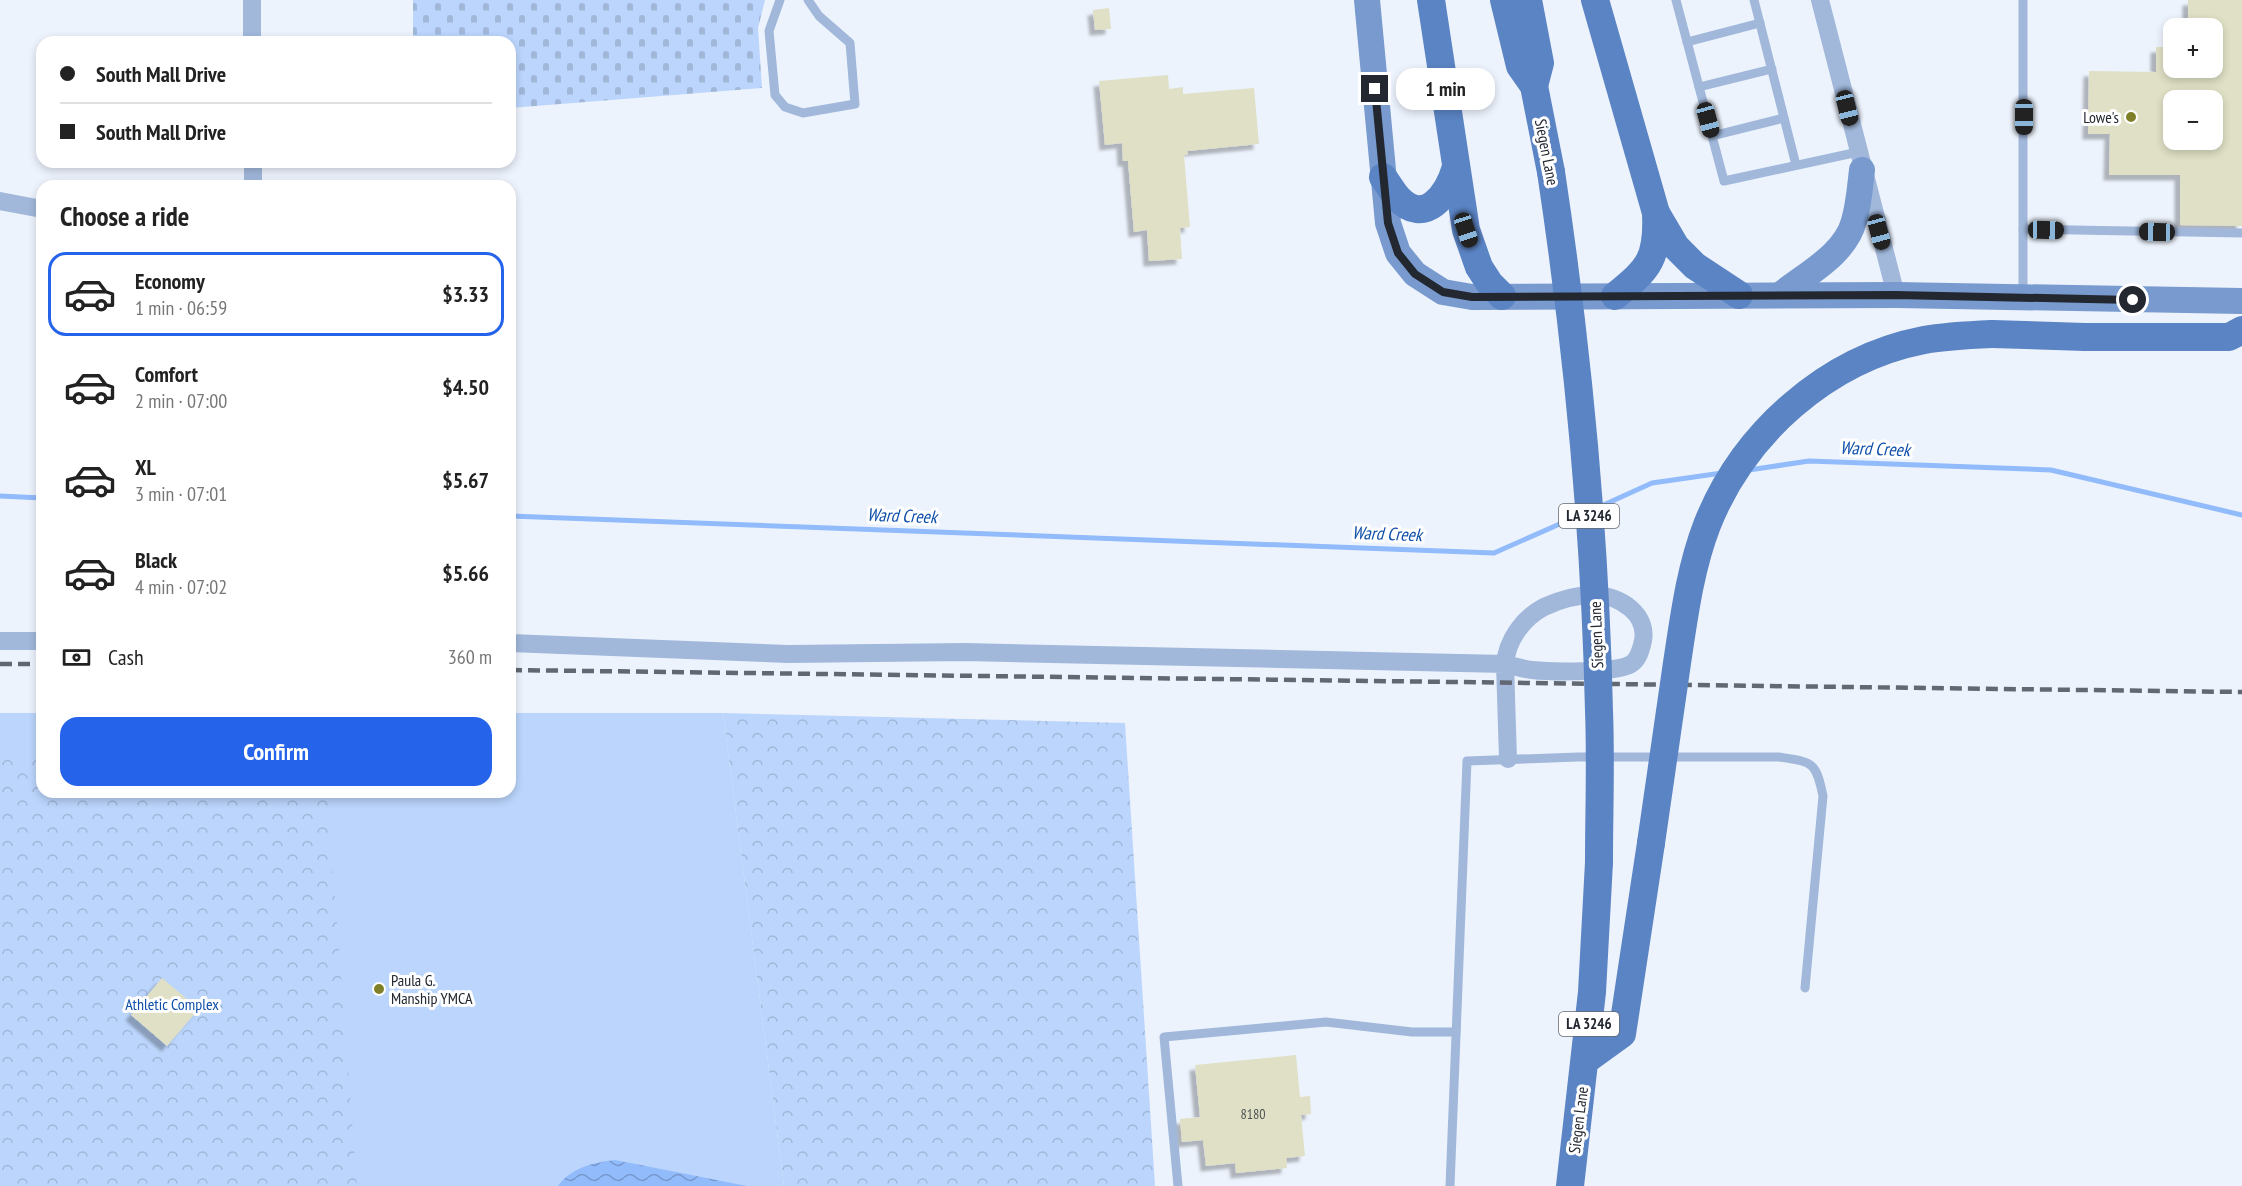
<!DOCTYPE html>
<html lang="en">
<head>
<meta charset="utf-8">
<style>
  body { margin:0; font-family:"PT Sans Narrow",sans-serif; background:#f2f2f2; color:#222; height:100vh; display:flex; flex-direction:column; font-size:22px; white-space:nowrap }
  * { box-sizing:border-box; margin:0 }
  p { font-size:20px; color:#767676 }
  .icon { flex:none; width:33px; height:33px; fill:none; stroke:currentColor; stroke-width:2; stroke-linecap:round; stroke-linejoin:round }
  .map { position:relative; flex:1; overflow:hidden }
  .drawer { position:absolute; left:36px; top:180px; width:480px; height:618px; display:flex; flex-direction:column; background:#fff; border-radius:18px; box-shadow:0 3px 9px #0003 }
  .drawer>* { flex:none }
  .top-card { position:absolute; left:36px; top:36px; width:480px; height:132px; border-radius:18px; box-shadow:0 3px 9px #0003; display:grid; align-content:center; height:132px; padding:0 24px; background:#fff }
  .tools { position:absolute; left:2163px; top:18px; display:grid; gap:12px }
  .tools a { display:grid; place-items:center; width:60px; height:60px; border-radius:12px; background:#fff; box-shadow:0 3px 9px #0003; font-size:30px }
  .end { position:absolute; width:27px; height:27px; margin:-14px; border:8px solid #222730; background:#fff; box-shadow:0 0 0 3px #fff }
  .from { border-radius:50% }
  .bubble { position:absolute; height:42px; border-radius:18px; background:#fff; box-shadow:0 3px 9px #0003; font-size:20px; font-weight:700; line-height:42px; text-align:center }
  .car { position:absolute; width:18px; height:36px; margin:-18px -9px; border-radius:8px; box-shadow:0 0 4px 2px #0007; background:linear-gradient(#222 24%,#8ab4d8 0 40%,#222 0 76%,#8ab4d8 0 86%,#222 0) }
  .top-card b { display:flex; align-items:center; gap:21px; height:57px; font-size:22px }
  .top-card b+b { border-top:2px solid #e0e0e0 }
  .top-card i { width:15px; height:15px; background:#222 }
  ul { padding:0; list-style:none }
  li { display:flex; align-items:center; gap:18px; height:84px; margin:0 12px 9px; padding:0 12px; border:3px solid transparent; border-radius:18px }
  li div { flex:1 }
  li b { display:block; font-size:22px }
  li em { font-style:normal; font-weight:700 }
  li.selected { border-color:#2563eb }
  li>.icon { width:54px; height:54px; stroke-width:1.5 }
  h2 { padding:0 24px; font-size:27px; line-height:72px }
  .pay { display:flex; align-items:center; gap:15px; height:66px; padding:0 24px; font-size:22px }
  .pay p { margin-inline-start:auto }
  .button { display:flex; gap:12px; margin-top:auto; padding:12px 24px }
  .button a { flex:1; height:69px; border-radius:18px; background:#2563eb; color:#fff; font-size:24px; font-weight:700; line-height:69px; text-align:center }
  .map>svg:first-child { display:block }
</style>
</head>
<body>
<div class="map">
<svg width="2242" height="1186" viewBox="0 0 2242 1186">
  <defs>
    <pattern id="forest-crowns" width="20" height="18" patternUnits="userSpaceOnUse" patternTransform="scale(1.5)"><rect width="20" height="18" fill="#bbd5fc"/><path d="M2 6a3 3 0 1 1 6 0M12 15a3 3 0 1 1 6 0" fill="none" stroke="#a0b7d8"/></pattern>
    <pattern id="cemetery-stones" width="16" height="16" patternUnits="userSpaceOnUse" patternTransform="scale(1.5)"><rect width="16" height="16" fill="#bbd5fc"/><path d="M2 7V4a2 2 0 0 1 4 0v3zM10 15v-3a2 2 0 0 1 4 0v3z" fill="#a0b7d8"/></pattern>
    <pattern id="water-waves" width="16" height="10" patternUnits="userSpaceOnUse" patternTransform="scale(1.5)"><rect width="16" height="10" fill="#92bbfb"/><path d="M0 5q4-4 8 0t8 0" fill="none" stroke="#7798cc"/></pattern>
    <filter id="shadow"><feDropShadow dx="-5.5" dy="5.5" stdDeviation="1.5" flood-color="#0004"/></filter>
  </defs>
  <rect width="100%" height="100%" fill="#edf3fd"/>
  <path fill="#bbd5fc" d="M0 713H42V792H510V713H723L784 1186H0Z"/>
  <g fill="url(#forest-crowns)">
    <path d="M723 713 1125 723 1155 1186H784Z"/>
    <path d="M42 756V792H327L357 1186H0V759Z"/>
  </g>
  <path fill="url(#cemetery-stones)" d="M413 0H765L758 28 762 88 510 108V42H413Z"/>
  <path fill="url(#water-waves)" d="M615 1160 747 1186H558C570 1168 595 1162 615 1160Z"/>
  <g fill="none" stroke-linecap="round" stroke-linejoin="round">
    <g stroke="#92bbfb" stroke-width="5">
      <path d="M1749 470 1809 461 2051 470 2242 515"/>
      <path d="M0 496 42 498"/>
      <path d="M1599 507 1652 483 1722 473"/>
      <path d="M510 516 1494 553 1580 515"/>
    </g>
  </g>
  <g fill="#dfe0c5" fill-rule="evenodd" filter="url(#shadow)">
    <path d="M2188 0H2242V226L2180 225V175H2109L2110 134H2088L2089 71 2156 72V47H2174V68H2212V28H2188ZM2174 100H2212V140H2174Z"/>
    <path d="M1109 8 1111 29 1095 30 1093 10Z"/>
    <path d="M1168 75 1169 89 1183 87V94L1254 88 1259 144 1187 151 1188 155H1184L1190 227 1180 228 1182 259 1149 261 1147 230 1134 232 1128 161H1123L1122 143 1105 145 1099 81Z"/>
    <path d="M162 978 199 1009 167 1046 131 1015Z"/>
    <path d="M1296 1055 1300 1097 1310 1096 1311 1114 1301 1115 1305 1156 1286 1158 1287 1168 1236 1173 1235 1163 1206 1166 1203 1140 1182 1142 1180 1119 1200 1117 1195 1065Z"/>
  </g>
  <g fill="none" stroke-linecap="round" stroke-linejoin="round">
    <g stroke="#a1b8db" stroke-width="9">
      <path d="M780 0 769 31 775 95 785 107 803 113 855 104 850 43 819 16 808 0"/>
      <path d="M1676 0 1724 181 1858 152"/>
      <path d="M1754 0 1796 165"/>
      <path d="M2023 0V296"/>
      <path d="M1687 42 1760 23"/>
      <path d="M1699 87 1772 69"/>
      <path d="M1712 136 1784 118"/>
      <path d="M2023 229 2242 233"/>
      <path d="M1178 1186 1164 1037 1326 1022 1412 1032H1456"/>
      <path d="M1450 1186 1467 761 1578 757H1779C1812 762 1816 761 1823 796L1805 988"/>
    </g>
    <g stroke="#a1b8db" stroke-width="18">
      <path d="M252 0V42"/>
      <path d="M1820 0 1896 295"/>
      <path d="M253 162V186"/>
      <path d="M0 201 42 209"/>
      <path d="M0 641H42"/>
      <path d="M510 643 788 654 965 652 1505 664C1514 666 1523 669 1532 670 1550 672 1618 673 1631 664 1638 660 1640 652 1642 645 1651 615 1620 595 1593 595 1577 595 1559 600 1544 607 1523 618 1507 640 1505 664L1508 759"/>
    </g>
    <g stroke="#789ace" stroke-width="26">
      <path d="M1367 0 1388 223 1398 253 1415 274 1443 292 1472 297 1896 295 2242 301"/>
      <path d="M1780 295C1806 274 1845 255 1854 221 1859 204 1860 186 1862 170"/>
    </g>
    <g stroke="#5b84c4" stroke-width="28">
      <path d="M1431 0 1466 230 1479 267 1490 284 1502 296"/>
      <path d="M1504 0 1520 66 1534 86 1551 172"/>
      <path d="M1528 0 1540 63 1534 86"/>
      <path d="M1595 0 1656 213C1658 258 1650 268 1615 296"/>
      <path d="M1383 177C1388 184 1392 191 1397 197 1425 228 1448 194 1456 167"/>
      <path d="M1656 213 1676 247 1695 266 1739 295"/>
      <path d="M1992 334 2085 337H2229L2242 330"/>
      <path d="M1586 1060 1622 1034 1651 843"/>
      <path d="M1570 1186 1592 992 1599 862"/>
    </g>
    <g stroke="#626871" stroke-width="4.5" stroke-dasharray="12 6" stroke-linecap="butt">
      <path d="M0 664H42"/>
      <path d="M510 670 2242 692"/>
    </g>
    <g stroke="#5b84c4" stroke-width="28">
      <path d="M1551 172C1578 351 1595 531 1599 711 1601 761 1599 812 1599 862"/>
      <path d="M1651 843C1660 783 1668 723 1677 663 1684 617 1690 569 1707 525 1743 434 1826 359 1924 340 1946 336 1969 335 1992 334"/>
    </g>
  </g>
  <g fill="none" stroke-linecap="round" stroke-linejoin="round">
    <path stroke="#222730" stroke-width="8" d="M1375 89 1388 223 1398 253 1415 274 1443 292 1472 297 1896 295 2133 300"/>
  </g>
  <g fill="#808029" stroke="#fff" stroke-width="2">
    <circle cx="2131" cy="117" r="6"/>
    <circle cx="379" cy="989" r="6"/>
  </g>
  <g text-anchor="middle" stroke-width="6" stroke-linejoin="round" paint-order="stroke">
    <g font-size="14" fill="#515555">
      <text x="1253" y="1119">8180</text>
    </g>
    <g fill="#fff" stroke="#64686e" stroke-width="1.5">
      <rect x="1559" y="504" width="60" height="24" rx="4.5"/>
      <rect x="1559" y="1012" width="60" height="24" rx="4.5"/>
    </g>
    <g font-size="15" font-weight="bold" fill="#222730">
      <text x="1589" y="521">LA 3246</text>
      <text x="1589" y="1029">LA 3246</text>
    </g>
    <g font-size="16" fill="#222730" stroke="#fff" text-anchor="end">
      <text x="2119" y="123">Lowe's</text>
      <text x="391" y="986" text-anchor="start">Paula G.<tspan x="391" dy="18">Manship YMCA</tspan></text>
    </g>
    <g font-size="16" fill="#222730" stroke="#fff">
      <text transform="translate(1547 152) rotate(79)" y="6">Siegen Lane</text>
      <text transform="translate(1596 635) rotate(-92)" y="6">Siegen Lane</text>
      <text transform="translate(1578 1120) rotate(-83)" y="6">Siegen Lane</text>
    </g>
    <g font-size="16" fill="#0f4fa9" stroke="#fff">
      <text x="172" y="1010">Athletic Complex</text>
    </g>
    <g font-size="18" font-style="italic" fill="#1050aa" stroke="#fff">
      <text transform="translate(1875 449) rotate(2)" y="6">Ward Creek</text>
      <text transform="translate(902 516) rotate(2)" y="6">Ward Creek</text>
      <text transform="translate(1387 534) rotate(2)" y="6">Ward Creek</text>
    </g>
  </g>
</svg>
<div class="tools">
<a>+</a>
<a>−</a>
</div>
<i class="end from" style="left:2133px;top:300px"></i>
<i class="end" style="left:1375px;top:89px"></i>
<div class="bubble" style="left:1396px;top:68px;width:99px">1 min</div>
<i class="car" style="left:1847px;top:108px;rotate:166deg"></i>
<i class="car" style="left:2024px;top:117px;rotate:180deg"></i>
<i class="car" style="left:1708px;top:120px;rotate:165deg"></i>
<i class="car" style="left:1466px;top:230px;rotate:162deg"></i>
<i class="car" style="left:2046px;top:230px;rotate:91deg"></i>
<i class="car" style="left:1879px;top:232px;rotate:165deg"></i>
<i class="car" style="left:2157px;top:232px;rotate:271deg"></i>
<div class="top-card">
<b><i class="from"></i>South Mall Drive</b>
<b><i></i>South Mall Drive</b>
</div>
<section class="drawer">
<h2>Choose a ride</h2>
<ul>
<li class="selected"><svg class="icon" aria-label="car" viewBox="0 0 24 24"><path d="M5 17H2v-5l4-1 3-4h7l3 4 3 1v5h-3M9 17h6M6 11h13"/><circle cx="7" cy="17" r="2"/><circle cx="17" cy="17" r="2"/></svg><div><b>Economy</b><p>1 min · 06:59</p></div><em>$3.33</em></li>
<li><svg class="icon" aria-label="car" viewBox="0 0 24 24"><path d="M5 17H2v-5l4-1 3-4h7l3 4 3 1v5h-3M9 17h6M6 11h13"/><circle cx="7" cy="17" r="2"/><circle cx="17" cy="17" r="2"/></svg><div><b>Comfort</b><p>2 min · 07:00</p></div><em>$4.50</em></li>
<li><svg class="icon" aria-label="car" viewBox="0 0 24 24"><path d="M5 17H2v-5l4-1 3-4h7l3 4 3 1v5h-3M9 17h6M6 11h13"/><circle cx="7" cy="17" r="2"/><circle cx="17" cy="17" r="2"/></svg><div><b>XL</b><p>3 min · 07:01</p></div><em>$5.67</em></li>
<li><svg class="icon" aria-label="car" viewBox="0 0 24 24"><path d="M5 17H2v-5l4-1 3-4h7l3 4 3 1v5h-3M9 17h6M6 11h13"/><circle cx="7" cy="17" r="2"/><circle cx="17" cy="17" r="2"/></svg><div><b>Black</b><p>4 min · 07:02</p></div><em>$5.66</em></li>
</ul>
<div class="pay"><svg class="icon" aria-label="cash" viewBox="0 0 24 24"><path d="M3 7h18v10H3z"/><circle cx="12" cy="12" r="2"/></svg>Cash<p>360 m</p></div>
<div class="button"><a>Confirm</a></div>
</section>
</div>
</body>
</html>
